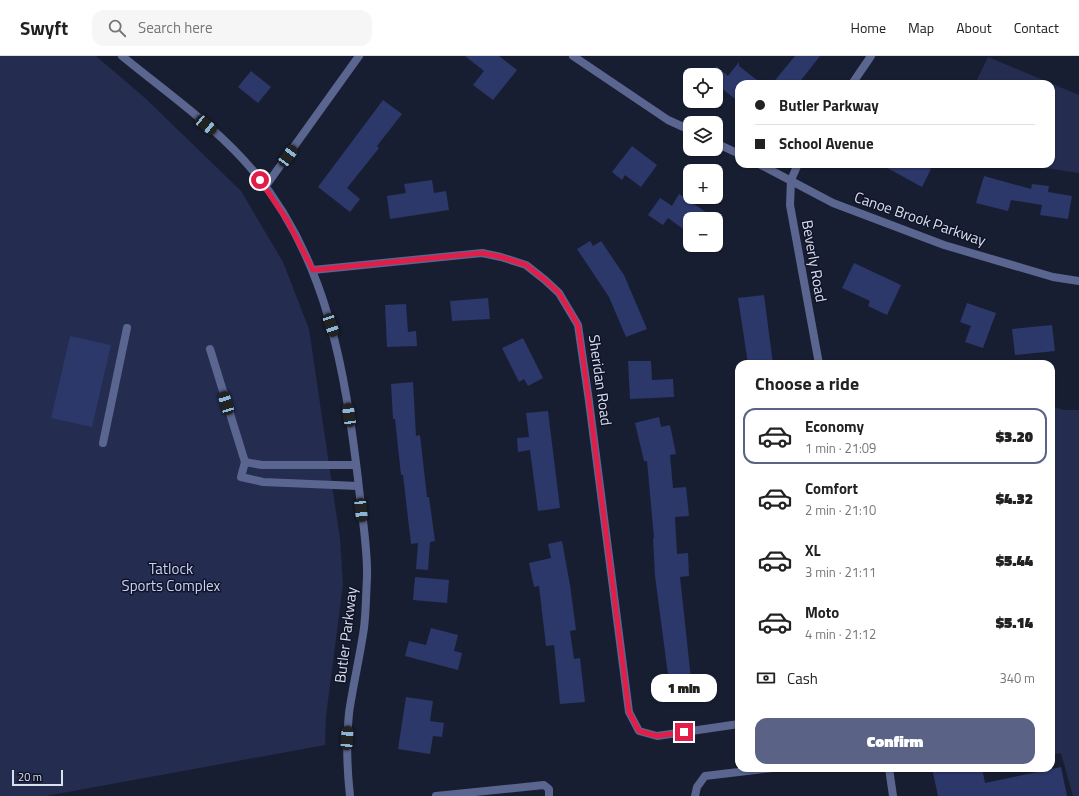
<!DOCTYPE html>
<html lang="en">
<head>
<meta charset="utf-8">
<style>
  body { margin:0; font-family:"Titillium Web",sans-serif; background:#f6f6f6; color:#222; height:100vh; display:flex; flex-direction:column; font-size:15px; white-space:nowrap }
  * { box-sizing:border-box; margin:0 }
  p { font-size:13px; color:#767676 }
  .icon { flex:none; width:22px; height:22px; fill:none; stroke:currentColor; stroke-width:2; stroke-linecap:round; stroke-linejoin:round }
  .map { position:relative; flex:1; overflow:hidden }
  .sheet { position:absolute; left:735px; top:304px; width:320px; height:412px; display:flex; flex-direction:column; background:#fff; border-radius:12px; box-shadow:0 1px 3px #0004 }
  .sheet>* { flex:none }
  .guide { position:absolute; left:735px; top:24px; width:320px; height:88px; border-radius:12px; box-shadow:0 1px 3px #0004; display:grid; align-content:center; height:88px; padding:0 20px; background:#fff }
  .tools { position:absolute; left:683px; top:12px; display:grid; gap:8px }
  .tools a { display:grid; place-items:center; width:40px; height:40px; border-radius:8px; background:#fff; box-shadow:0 1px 3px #0004; font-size:20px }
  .scale { position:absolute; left:12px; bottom:10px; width:51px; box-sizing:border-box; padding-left:4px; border:2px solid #dbe0ee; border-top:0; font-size:11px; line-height:14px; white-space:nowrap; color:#dbe0ee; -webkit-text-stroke:3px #101428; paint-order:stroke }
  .end { position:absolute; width:18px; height:18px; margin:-9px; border:5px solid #e11d48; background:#fff; box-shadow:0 0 0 2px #fff }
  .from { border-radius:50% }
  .bubble { position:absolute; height:28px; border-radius:12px; background:#fff; box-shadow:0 1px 3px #0004; font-size:13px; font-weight:800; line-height:28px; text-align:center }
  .car { position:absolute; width:12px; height:24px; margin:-12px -6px; border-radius:5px; box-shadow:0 0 3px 1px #0007; background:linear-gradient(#222 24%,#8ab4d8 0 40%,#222 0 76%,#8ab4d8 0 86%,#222 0) }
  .guide b { display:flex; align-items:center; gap:14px; height:38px; font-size:15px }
  .guide b+b { border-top:1px solid #e0e0e0 }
  .guide i { width:10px; height:10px; background:#222 }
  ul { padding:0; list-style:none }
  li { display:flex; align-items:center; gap:12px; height:56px; margin:0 8px 6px; padding:0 12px; border:2px solid transparent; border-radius:12px }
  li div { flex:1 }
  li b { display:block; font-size:15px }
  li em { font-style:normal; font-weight:800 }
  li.on { border-color:#5a6385 }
  li>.icon { width:36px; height:36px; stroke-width:1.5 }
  h2 { padding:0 20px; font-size:18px; line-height:48px }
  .pay { display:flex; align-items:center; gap:10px; height:44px; padding:0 20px; font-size:15px }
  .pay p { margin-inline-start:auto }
  .cta { display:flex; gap:8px; margin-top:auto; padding:8px 20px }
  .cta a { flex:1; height:46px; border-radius:12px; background:#5a6385; color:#fff; font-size:16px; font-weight:800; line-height:46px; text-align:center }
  header { display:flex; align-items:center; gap:24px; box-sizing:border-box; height:56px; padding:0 20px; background:#fff; border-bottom:1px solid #e0e0e0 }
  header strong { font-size:19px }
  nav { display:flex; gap:22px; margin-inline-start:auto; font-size:14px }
  .search { width:280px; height:36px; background:#f6f6f6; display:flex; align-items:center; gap:10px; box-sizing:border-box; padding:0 14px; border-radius:12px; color:#767676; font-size:15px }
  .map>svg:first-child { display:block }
</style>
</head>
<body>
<header>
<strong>Swyft</strong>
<div class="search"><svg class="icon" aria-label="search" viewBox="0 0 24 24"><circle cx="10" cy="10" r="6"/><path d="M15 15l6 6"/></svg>Search here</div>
<nav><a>Home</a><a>Map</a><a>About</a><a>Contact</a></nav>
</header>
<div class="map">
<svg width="1079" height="740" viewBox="0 0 1079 740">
  <rect width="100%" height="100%" fill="#181e32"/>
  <g fill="#242c50">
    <path d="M0 0H96L145 42 241 135 283 206 309 273 340 483 343 528 326 660 325 689 46 740H0Z"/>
    <path d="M988 1 1079 39V117L1019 108H1051V28H975Z"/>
    <path d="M1051 350 1064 354H1079V740H1073L1061 697 1051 699Z"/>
  </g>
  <g fill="#2c376a">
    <path d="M465 0H499L517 14 493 44 473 29 484 15Z"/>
    <path d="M795 0H820L798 28H772Z"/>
    <path d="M739 6V10L762 28H739V46L716 28V10L728 20Z"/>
    <path d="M251 15 271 31 258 47 238 31Z"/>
    <path d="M383 44 402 58 377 90 379 92 347 132 360 143 350 156 318 131Z"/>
    <path d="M632 90 657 109 641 131 625 119 622 124 612 116Z"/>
    <path d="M880 108H921L931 113 922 131Z"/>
    <path d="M984 120 1031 133 1032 128 1049 130 1048 136 1072 140 1068 163 1040 159 1042 149 1011 144 1008 155 976 147Z"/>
    <path d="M432 124 434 137 446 135 449 154 390 163 387 140 406 137 404 128Z"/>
    <path d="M679 138 716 163H690V169L686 175 668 162 663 169 648 159 660 142 672 150Z"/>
    <path d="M590 185 593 190 601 185 624 219 647 273 626 281 609 241 577 193Z"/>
    <path d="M854 207 901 229 887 259 868 250 870 245 842 232Z"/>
    <path d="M764 239 773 308H748L738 242Z"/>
    <path d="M488 242 490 263 452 265 450 245Z"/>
    <path d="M967 247 996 257 983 292 965 286 971 270 960 266Z"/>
    <path d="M406 248 408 276 416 275 417 290 387 291 385 249Z"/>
    <path d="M1052 269 1055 295 1015 299 1012 273Z"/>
    <path d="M70 280 111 289 92 371 51 362Z"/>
    <path d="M523 282 543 322 528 330 524 323 519 326 502 292Z"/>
    <path d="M628 305H651L652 324 673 323 674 341 630 343Z"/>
    <path d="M413 326 416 380 420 379 427 441H429L435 485 430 486 428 514 416 513 418 487 411 488 403 419H401L395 363H393L391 328Z"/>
    <path d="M548 355 560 452 538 455 530 394 518 396 517 382 529 381 526 357Z"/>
    <path d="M659 361 661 371 670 369 676 398 670 399 673 432 686 431 689 460 675 461 677 498 688 497 689 520 680 521 692 632 670 634 655 520 653 482H654L647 405H644L635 367Z"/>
    <path d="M562 485 570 529 576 574 570 575 574 603 580 602 585 646 560 648 554 589 546 590 539 530 534 531 529 507 551 502 548 488Z"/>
    <path d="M415 521 449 524 447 547 413 544Z"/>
    <path d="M431 572 458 579 454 595 462 597 458 614 405 600 409 585 426 589Z"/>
    <path d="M406 641 433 645 430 665 444 667 442 681 433 680 430 698 398 693Z"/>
    <path d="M1061 711 1067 740H938L932 712H982L985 727Z"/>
  </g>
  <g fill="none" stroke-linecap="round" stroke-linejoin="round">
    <g stroke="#5b6690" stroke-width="8">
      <path d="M210 293 245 406 241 421 263 426 358 430"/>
      <path d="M103 387 127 272"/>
      <path d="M245 406 262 409H356"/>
      <path d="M436 740 544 729 549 733V740"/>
      <path d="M695 740 697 731 705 720 773 712"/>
    </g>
    <g stroke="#5b6690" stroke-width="8">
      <path d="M122 0C167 37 218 72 255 117 327 204 345 315 358 423 361 455 368 490 367 522 366 538 366 556 364 572 360 600 353 629 349 657 346 685 347 713 350 740"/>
      <path d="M573 0 668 64 690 74"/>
      <path d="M852 28 871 0"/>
      <path d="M716 87 739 98"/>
      <path d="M759 108 833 147 944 189 1053 221 1079 225"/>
      <path d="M798 108 791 124 790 149 819 308"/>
      <path d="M265 131 359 0"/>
      <path d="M313 214 482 197 501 201 526 209 545 224 559 237 578 269 589 345 629 656 639 675 657 680 739 668"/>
      <path d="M889 712 893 740"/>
    </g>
  </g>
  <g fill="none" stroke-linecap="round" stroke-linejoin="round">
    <path stroke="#e11d48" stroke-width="5" d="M260 124 287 164 313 214 482 197 501 201 526 209 545 224 559 237 578 269 589 345 629 656 639 675 657 680 684 676"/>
  </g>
  <g text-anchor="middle" stroke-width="3" stroke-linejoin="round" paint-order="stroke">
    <g font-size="15" fill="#dbe0ee" stroke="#101428">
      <text transform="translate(920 163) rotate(19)" y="5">Canoe Brook Parkway</text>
      <text transform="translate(814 205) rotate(80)" y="5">Beverly Road</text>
      <text transform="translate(600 324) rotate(82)" y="5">Sheridan Road</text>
      <text transform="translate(346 579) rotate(-83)" y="5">Butler Parkway</text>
    </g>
    <g font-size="15" fill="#c8d2f4" stroke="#101428">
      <text x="171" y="518">Tatlock<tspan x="171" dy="17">Sports Complex</tspan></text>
    </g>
  </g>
</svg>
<div class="tools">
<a><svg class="icon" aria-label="locate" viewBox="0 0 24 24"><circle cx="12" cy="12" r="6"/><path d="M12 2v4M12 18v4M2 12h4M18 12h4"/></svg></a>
<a><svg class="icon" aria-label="layers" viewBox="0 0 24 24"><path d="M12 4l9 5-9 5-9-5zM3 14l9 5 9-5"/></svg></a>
<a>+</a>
<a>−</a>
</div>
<div class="scale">20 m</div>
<i class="end from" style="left:260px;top:124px"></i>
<i class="end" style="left:684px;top:676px"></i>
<div class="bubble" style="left:651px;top:618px;width:66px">1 min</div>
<i class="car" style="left:206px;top:69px;rotate:129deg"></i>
<i class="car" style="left:288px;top:100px;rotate:36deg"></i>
<i class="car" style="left:331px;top:269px;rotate:161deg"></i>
<i class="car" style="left:226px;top:347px;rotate:343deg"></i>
<i class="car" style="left:349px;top:359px;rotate:352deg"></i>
<i class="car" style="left:361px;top:454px;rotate:174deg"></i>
<i class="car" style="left:347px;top:682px;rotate:4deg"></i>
<div class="guide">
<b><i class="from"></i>Butler Parkway</b>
<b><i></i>School Avenue</b>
</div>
<section class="sheet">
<h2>Choose a ride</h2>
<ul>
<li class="on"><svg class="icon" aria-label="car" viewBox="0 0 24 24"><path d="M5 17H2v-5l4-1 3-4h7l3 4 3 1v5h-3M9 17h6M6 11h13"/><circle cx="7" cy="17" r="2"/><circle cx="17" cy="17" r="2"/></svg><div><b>Economy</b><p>1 min · 21:09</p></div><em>$3.20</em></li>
<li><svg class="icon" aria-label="car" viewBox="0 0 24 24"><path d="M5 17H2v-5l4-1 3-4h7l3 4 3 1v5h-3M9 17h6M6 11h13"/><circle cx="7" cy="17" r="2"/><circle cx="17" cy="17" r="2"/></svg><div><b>Comfort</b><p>2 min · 21:10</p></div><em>$4.32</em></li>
<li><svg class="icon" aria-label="car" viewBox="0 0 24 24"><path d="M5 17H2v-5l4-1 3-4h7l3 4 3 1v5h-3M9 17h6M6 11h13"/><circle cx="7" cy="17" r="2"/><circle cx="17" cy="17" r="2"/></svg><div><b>XL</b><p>3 min · 21:11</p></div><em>$5.44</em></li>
<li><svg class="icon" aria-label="car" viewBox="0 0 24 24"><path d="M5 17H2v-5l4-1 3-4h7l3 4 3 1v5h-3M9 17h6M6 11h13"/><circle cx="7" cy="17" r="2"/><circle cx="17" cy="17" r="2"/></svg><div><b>Moto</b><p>4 min · 21:12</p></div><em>$5.14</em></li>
</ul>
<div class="pay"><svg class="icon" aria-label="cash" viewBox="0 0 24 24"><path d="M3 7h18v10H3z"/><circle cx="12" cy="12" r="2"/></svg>Cash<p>340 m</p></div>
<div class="cta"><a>Confirm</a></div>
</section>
</div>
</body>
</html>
